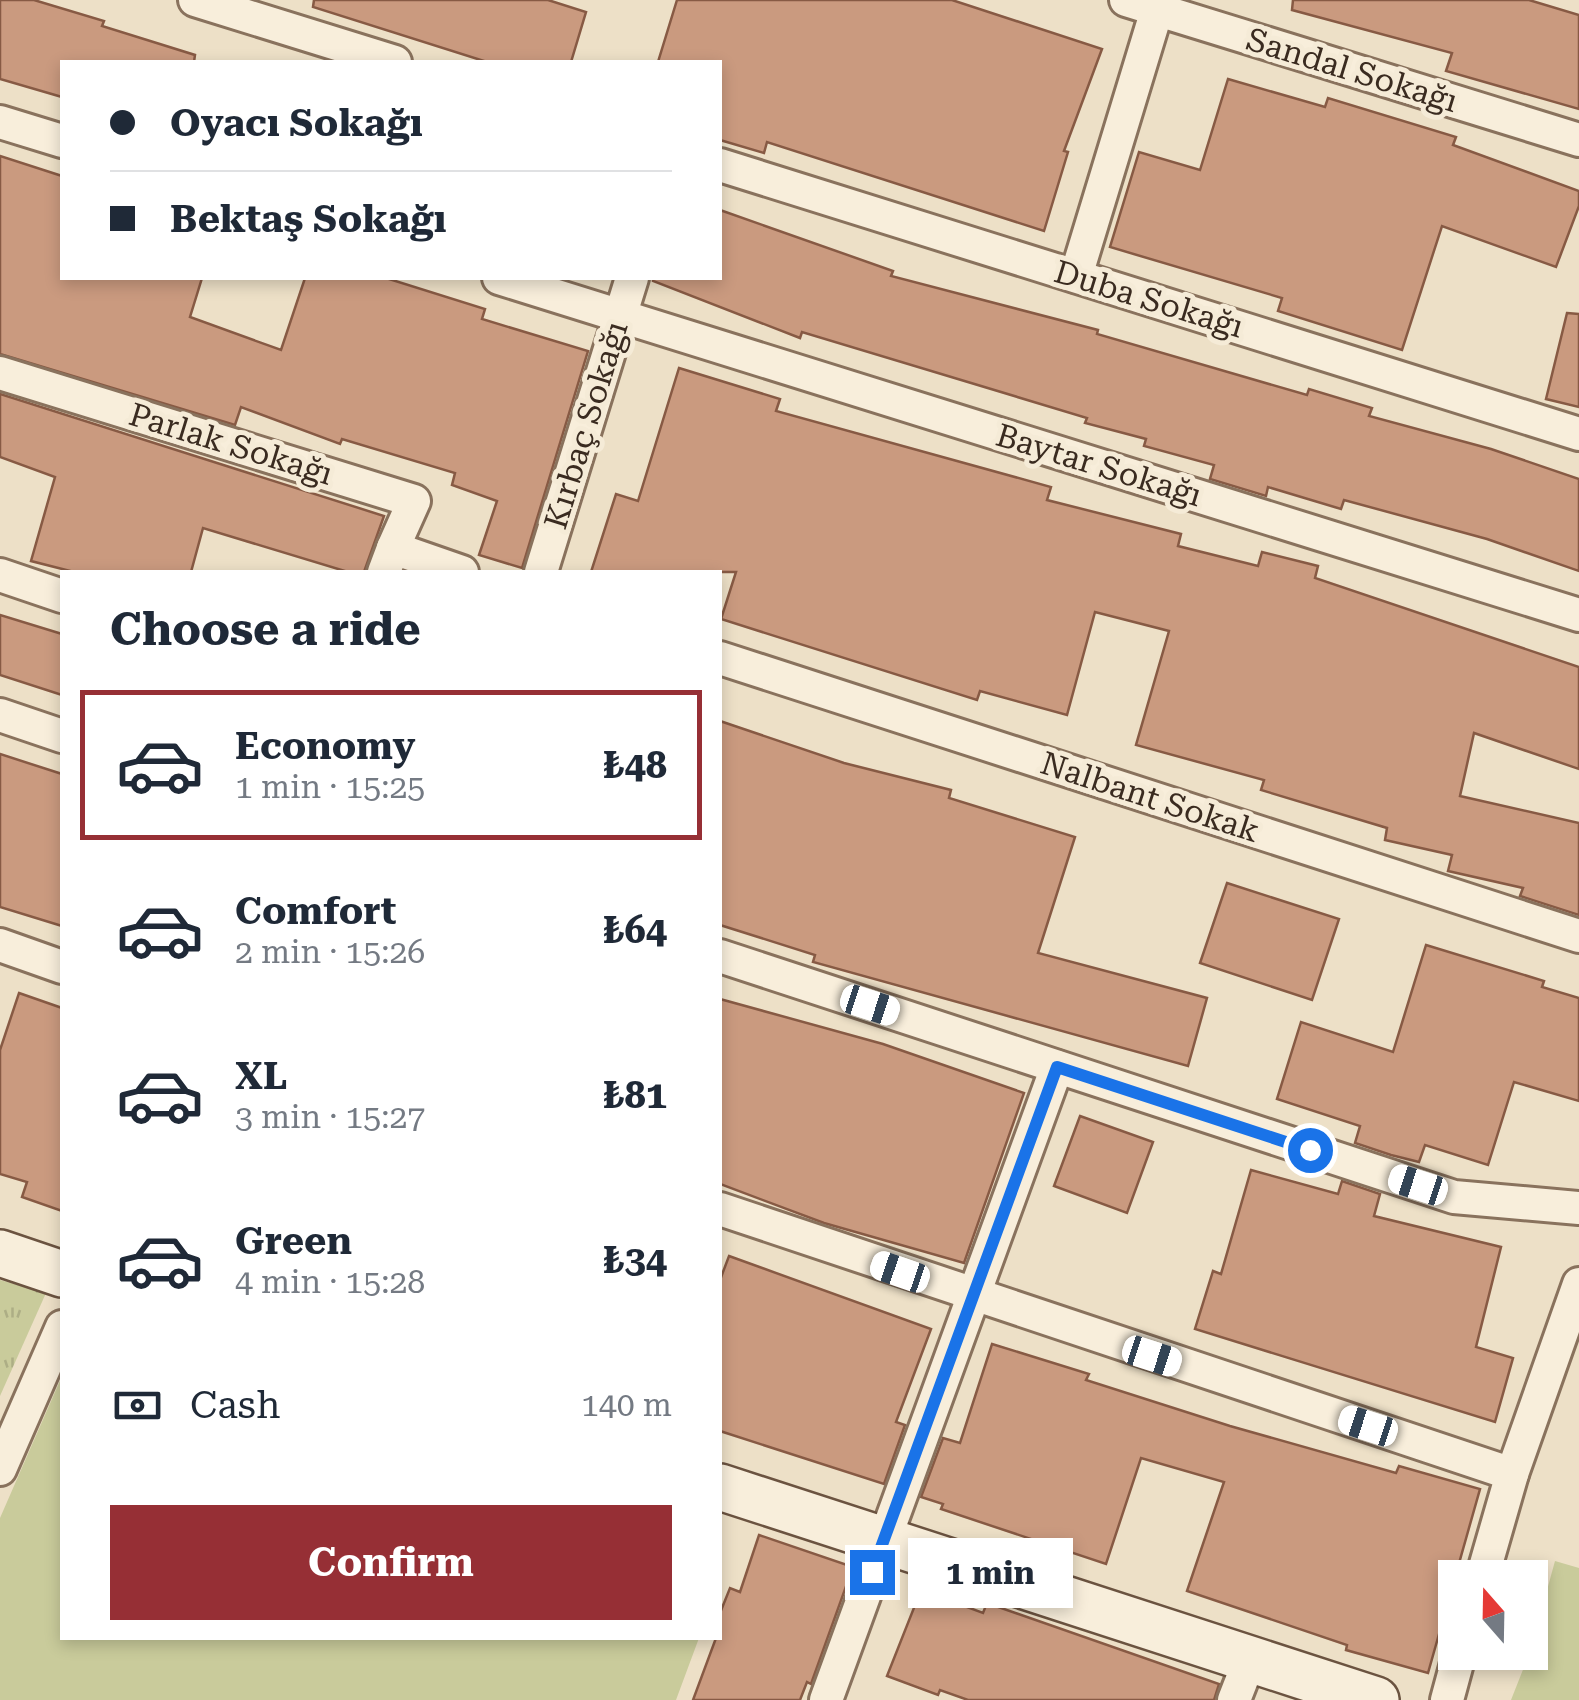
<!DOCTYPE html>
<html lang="en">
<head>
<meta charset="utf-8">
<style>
  body { margin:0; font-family:"Roboto Serif",serif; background:#f6f6f7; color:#1f2937; height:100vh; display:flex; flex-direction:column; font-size:38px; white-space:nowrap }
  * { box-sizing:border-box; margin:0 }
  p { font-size:32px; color:#747a83 }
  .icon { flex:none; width:55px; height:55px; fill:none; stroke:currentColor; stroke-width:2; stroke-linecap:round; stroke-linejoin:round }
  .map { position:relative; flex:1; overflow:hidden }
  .sheet { position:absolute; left:60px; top:570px; width:662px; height:1070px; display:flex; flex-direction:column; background:#fff; border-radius:0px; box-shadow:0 5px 15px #0003 }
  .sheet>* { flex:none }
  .guide { position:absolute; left:60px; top:60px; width:662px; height:220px; border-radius:0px; box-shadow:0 5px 15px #0003; display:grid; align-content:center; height:220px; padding:0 50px; background:#fff }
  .needle { width:65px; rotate:340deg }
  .buttons { position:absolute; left:1438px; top:1560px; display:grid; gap:20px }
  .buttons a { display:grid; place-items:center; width:110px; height:110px; border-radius:0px; background:#fff; box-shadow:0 5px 15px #0003; font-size:50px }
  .end { position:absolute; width:45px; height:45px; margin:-22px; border:12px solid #1a73e8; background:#fff; box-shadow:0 0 0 5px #fff }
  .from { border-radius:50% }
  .bubble { position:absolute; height:70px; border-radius:0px; background:#fff; box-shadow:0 5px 15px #0003; font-size:32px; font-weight:700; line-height:70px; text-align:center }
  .car { position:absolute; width:30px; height:60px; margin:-30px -15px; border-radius:12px; box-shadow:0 0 8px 2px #0007; background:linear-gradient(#fff 24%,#345 0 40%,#fff 0 76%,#345 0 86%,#fff 0) }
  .guide b { display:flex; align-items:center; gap:35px; height:95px; font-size:38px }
  .guide b+b { border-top:2px solid #e0e1e3 }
  .guide i { width:25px; height:25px; background:#1f2937 }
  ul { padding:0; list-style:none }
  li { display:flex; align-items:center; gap:30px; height:150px; margin:0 20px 15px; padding:0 30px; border:5px solid transparent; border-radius:0px }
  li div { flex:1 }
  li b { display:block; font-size:38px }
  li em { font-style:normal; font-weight:700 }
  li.selected { border-color:#962f35 }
  li>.icon { width:90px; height:90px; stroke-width:1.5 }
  h2 { padding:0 50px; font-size:45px; line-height:120px }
  .pay { display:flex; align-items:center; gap:25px; height:110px; padding:0 50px; font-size:38px }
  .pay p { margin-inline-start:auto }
  .action { display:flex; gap:20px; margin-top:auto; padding:20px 50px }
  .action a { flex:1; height:115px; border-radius:0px; background:#962f35; color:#fff; font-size:40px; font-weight:700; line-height:115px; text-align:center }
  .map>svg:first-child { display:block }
</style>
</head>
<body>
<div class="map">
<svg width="1579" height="1700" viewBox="0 0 1579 1700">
  <defs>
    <pattern id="park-tufts" width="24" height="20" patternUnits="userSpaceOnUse" patternTransform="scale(2.5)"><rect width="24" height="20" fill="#c9cb9b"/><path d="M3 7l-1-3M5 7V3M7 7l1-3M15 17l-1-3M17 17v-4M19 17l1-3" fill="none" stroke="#adae85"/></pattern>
  </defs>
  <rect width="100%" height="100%" fill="#ede0c7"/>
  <g fill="#c9cb9b">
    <path d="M62 1376V1638H699L676 1700H0V1518Z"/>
    <path d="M1555 1561 1579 1568V1700H1511L1530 1652Z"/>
  </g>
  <path fill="url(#park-tufts)" d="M0 1280 46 1293 0 1396Z"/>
  <g fill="#ca9a7f" stroke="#875a44" stroke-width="2.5">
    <path d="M0 0H34L104 21 102 26 195 55 194 62H62V97L0 79Z"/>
    <path d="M314 0H548L586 12 571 62H487L313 7Z"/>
    <path d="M677 0H952L1102 49 1064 151 1068 152 1044 231 767 142 764 153 720 140V62H658Z"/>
    <path d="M1293 0H1529L1579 15V109L1446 71 1452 53 1292 10Z"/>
    <path d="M1228 79 1325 107 1328 98 1456 137 1453 145 1579 191V206L1556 267 1442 226 1402 350 1278 311 1282 298 1110 247 1139 152 1200 170Z"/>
    <path d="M0 156 62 176V278H202L190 317 281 350 305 278H386L485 309 482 319 588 351 522 568 479 555 497 501 452 485 455 473 342 439 340 444 241 407 235 425 0 354Z"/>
    <path d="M720 210 893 271 891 276 1098 330 1097 334 1307 395 1309 389 1372 408 1369 416 1491 449 1579 479V571L1487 539 1344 500 1341 509 1268 487 1266 496 1210 479 1214 465 1144 446 1146 439 1085 423 1087 418 802 332 800 338 653 281V278H720Z"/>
    <path d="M1567 313 1579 314V407L1546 399Z"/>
    <path d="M679 368 780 399 776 411 1051 487 1047 500 1181 534 1178 546 1258 566 1262 552 1318 566 1315 578 1579 667V769L1474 733 1460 796 1579 823V915L1520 896 1523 888 1448 871 1452 855 1385 840 1387 828 1261 790 1264 780 1136 745 1169 631 1095 612 1067 715 980 691 977 700 721 619 736 572H591L616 494 638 501Z"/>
    <path d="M0 394 384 516 364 572H348L203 528 191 572H74L31 561 55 477 0 457Z"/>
    <path d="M0 615 62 634V695L0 675Z"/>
    <path d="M720 721 844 763 951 790 949 798 1075 837 1038 953 1207 998 1188 1066 813 962 815 955 720 925Z"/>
    <path d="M0 754 62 774V926L0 907Z"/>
    <path d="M1227 883 1339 919 1312 1000 1200 963Z"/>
    <path d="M1426 945 1544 981 1542 987 1579 998V1101L1514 1082 1488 1165 1425 1145 1419 1162 1391 1155 1355 1143 1360 1126 1277 1099 1301 1022 1393 1052Z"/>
    <path d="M19 993 62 1008V1211L22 1197 27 1182 0 1174V1050Z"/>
    <path d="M720 999 883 1044 1024 1093 964 1263 824 1223 720 1184Z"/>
    <path d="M1080 1116 1153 1142 1127 1213 1054 1186Z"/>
    <path d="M1251 1170 1338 1194 1342 1181 1380 1194 1374 1216 1501 1247 1476 1347 1513 1358 1495 1422 1195 1329 1213 1271 1221 1274Z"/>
    <path d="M729 1256 931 1329 896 1422 905 1425 884 1484 720 1431V1280Z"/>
    <path d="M992 1344 1089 1374 1086 1380 1230 1426 1396 1473 1399 1466 1480 1489 1428 1673 1346 1650 1347 1645 1187 1591 1224 1482 1141 1458 1106 1564 941 1509 943 1504 921 1497 943 1438 960 1443Z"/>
    <path d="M759 1535 853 1567 811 1684 807 1682 800 1700H693L716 1638H720V1613L730 1588 740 1592Z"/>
    <path d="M921 1590 983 1613 987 1603 1219 1684 1214 1700H968L940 1690 938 1695 887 1676Z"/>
  </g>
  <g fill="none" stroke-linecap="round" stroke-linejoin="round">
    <defs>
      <g id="minor">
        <path d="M195 0 395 62"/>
        <path d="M1126 0 1579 140"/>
        <path d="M0 122 62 141"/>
        <path d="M720 165 1579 434"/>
        <path d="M1076 276 1160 0"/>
        <path d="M499 278 1579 615"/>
        <path d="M0 373 414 501 393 548"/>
        <path d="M384 572 393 548 462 572"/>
        <path d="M541 572 632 278"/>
        <path d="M0 575 62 596"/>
        <path d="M720 658 1579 936"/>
        <path d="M0 715 62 736"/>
        <path d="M0 945 62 967"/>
        <path d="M720 956 1454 1197 1579 1208"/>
        <path d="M720 1209 1512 1474"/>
        <path d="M0 1469 62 1327"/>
        <path d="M1482 1578 1512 1474 1579 1284"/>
        <path d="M826 1700 1057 1067"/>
        <path d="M1234 1700 1250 1659"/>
        <path d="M1447 1700 1460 1652"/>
      </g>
      <g id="secondary">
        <path d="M0 1253 62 1274"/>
        <path d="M720 1487 1376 1700"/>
      </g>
    </defs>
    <use href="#minor" stroke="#89725d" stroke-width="38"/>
    <use href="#secondary" stroke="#6b5340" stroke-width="50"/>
    <use href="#minor" stroke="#f8eedb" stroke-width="32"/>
    <use href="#secondary" stroke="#f8eedb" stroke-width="45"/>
  </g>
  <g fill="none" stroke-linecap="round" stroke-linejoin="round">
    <path stroke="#1a73e8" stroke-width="12" d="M872 1572 1057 1067 1310 1150"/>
  </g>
  <g text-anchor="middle" stroke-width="10" stroke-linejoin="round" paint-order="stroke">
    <g font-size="32" fill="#3a2b20" stroke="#f5ebd7">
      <text transform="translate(1352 70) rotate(17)" y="11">Sandal Sokağı</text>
      <text transform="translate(1149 299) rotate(17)" y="11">Duba Sokağı</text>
      <text transform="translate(586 425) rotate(-73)" y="11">Kırbaç Sokağı</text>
      <text transform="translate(231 444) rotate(17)" y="11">Parlak Sokağı</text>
      <text transform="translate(1099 465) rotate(17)" y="11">Baytar Sokağı</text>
      <text transform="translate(1150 797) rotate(18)" y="11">Nalbant Sokak</text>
    </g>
  </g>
</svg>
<div class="buttons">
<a><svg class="needle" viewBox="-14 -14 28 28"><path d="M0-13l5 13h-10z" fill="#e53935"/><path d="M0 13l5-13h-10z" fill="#747a83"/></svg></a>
</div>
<i class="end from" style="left:1310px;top:1150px"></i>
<i class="end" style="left:872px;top:1572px"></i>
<div class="bubble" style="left:908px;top:1538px;width:165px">1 min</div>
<i class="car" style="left:870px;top:1005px;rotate:108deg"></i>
<i class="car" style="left:1418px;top:1185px;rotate:288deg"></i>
<i class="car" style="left:900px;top:1272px;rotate:289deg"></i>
<i class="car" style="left:1152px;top:1356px;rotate:108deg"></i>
<i class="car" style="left:1368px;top:1426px;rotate:288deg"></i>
<div class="guide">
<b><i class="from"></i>Oyacı Sokağı</b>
<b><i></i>Bektaş Sokağı</b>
</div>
<section class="sheet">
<h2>Choose a ride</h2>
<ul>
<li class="selected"><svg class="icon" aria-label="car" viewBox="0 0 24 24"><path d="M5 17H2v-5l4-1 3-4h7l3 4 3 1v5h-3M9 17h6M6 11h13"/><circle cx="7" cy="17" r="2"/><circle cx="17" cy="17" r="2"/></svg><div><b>Economy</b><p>1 min · 15:25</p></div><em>₺48</em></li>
<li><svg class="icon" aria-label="car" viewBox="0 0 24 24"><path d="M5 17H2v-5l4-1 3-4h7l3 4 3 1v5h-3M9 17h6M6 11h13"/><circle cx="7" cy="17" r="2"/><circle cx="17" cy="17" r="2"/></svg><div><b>Comfort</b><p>2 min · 15:26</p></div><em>₺64</em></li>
<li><svg class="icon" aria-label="car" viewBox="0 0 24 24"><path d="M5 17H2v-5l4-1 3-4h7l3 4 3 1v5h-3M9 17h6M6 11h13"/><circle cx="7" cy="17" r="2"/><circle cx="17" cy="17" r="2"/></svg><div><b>XL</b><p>3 min · 15:27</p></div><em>₺81</em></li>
<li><svg class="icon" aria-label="car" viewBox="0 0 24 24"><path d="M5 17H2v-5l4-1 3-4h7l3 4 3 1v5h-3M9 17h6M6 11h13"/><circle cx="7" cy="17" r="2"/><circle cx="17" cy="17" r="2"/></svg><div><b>Green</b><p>4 min · 15:28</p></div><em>₺34</em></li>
</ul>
<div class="pay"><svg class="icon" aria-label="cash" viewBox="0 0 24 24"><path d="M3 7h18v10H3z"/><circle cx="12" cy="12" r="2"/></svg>Cash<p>140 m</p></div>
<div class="action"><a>Confirm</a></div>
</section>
</div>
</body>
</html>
